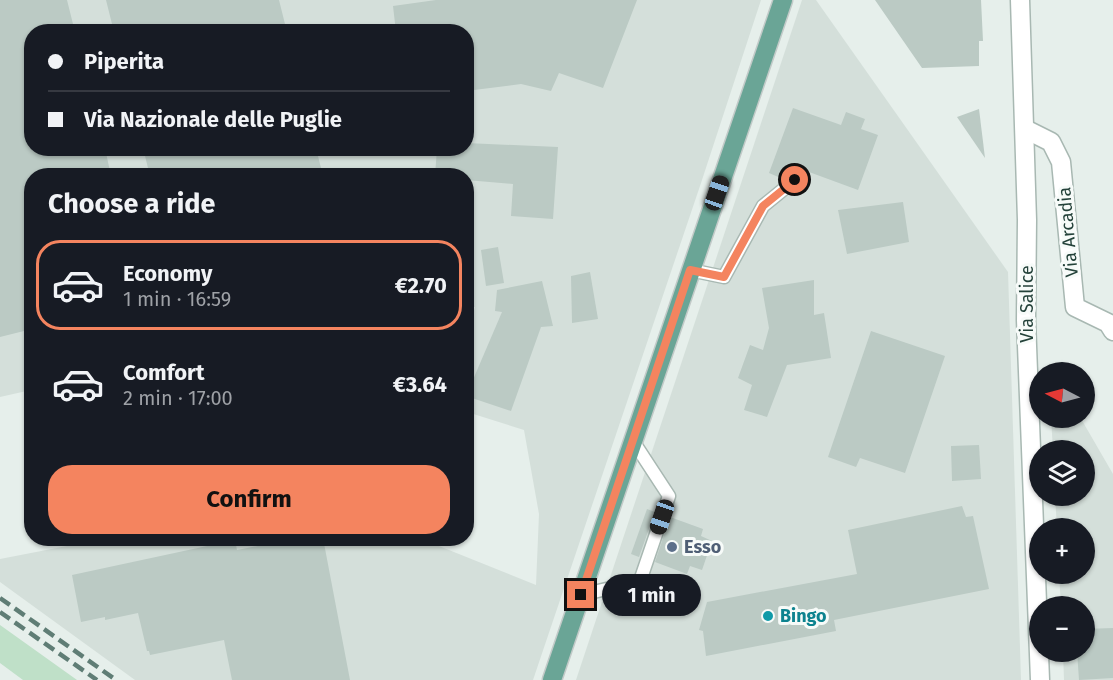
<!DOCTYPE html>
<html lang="en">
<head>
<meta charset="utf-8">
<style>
  body { margin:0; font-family:"Fira Sans",sans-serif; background:#242831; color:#f1f3f6; height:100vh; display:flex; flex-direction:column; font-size:22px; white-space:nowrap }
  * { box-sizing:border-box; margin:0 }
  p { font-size:20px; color:#9ea1a6 }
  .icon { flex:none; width:33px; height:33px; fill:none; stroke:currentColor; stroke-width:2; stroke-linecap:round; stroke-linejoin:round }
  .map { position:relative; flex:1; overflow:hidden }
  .side { position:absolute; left:24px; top:168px; width:450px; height:378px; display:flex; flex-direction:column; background:#171b24; border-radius:24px; box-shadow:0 2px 4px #0004 }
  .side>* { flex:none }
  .guide { position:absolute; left:24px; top:24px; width:450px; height:132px; border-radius:24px; box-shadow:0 2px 4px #0004; display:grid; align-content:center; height:132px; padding:0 24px; background:#171b24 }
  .needle { width:39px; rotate:276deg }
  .controls { position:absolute; left:1029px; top:362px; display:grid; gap:12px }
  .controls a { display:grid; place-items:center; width:66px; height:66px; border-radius:50%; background:#171b24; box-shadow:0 2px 4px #0004; font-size:30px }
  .end { position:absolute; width:27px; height:27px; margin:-14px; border:8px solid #f4845f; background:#111; box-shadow:0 0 0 3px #111 }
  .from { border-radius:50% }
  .bubble { position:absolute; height:42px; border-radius:21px; background:#171b24; box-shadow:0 2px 4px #0004; font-size:20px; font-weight:700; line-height:42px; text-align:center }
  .car { position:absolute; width:18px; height:36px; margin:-18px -9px; border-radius:8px; box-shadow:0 0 4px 2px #0007; background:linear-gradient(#222 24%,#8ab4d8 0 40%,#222 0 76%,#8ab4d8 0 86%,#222 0) }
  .guide b { display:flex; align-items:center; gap:21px; height:57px; font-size:22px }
  .guide b+b { border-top:2px solid #363941 }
  .guide i { width:15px; height:15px; background:#f1f3f6 }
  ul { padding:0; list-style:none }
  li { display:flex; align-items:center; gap:18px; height:90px; margin:0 12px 9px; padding:0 12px; border:3px solid transparent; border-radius:24px }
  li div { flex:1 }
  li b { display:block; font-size:22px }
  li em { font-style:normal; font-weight:700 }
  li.current { border-color:#f4845f }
  li>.icon { width:54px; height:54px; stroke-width:1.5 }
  h2 { padding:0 24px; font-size:27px; line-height:72px }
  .action { display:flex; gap:12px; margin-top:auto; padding:12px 24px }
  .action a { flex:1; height:69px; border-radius:24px; background:#f4845f; color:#111; font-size:24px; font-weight:700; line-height:69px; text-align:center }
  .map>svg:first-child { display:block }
</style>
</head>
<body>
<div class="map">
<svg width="1113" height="680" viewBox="0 0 1113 680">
  <rect width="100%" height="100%" fill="#e6efeb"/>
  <g fill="#d4dfda" fill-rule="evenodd">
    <path d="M0 0H761L701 183 533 680H135L0 582V559L103 539 419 538 536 585 539 514 524 430 467 412V335L475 307H467L466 176H32L31 390 0 397ZM32 32H466V148H32Z"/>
    <path d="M802 0H816L1008 272 1021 680H576Z"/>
    <path d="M1051 417H1080L1113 474V680H1064L1063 651H1084V606H1061L1059 573H1084V528H1057L1055 495H1084V450H1053Z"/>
  </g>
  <path fill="#bfe0c8" d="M0 625 77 680H23L0 663Z"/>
  <g fill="#bbcac4">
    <path d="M0 0H67L75 32H32V148H105L111 176H32V329L0 337Z"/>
    <path d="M106 0H279L287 32H114Z"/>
    <path d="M436 0H637L603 88 559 73 551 91 521 84 466 91V32H396L393 6Z"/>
    <path d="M875 0H981L983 41H979V66L922 68Z"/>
    <path d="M793 108 841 125 846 112 865 119 861 129 878 135 858 190 790 165 783 179 769 173Z"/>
    <path d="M979 109 985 158 957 117Z"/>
    <path d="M466 143 558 147 553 219 511 216 513 184 466 180V176H435L437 148H466Z"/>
    <path d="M143 148H316L323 176H150Z"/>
    <path d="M903 202 909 242 847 254 838 210Z"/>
    <path d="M498 247 504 283 486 286 481 250Z"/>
    <path d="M590 272 598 319 572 323 571 276Z"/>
    <path d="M814 280V315L824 313 831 358 787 365 767 417 744 410 752 385 738 378 750 345 763 350 769 328 762 288Z"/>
    <path d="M542 281 553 326 541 327 511 411 466 396 502 312 495 311 497 290Z"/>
    <path d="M871 331 945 356 905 473 860 458 856 467 828 457Z"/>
    <path d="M979 445 981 479 952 481 951 446Z"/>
    <path d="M962 506 966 517 973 516 989 589 834 620 836 631 706 656 703 631 699 630 707 602 857 574 848 530Z"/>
    <path d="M647 509 655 512 639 557 631 554Z"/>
    <path d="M670 517 703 529 701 536 712 541 702 570 690 566 687 574 655 562Z"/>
    <path d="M298 538H323L350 680H232L224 640 150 655 149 651H147L138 613 105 620V617L81 622 72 575 235 540 237 550Z"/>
    <path d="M1113 628V678L1079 680 1077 651H1084V629Z"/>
  </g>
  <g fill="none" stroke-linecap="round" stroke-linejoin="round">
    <defs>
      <g id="service">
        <path d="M690 270 724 277 763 206 795 180"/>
        <path d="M581 595 640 581 669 496 633 441"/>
      </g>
      <g id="minor">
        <path d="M1020 0 1027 220 1026 320 1040 680"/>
        <path d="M1025 129 1051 142 1061 162 1075 307 1108 323 1113 331"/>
      </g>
      <path id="primary" d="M552 680 783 0"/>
    </defs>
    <use href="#service" stroke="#a8b8b2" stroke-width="15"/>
    <use href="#minor" stroke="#a8b8b2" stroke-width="21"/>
    <use href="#primary" stroke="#c2cac8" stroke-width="21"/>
    <use href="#service" stroke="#fff" stroke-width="12"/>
    <use href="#minor" stroke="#fff" stroke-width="18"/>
    <use href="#primary" stroke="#6aa596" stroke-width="18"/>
    <g stroke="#5f7d75" stroke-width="4.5" stroke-dasharray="12 6" stroke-linecap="butt">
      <path d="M0 598 116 680"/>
      <path d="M0 612 97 680"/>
    </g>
  </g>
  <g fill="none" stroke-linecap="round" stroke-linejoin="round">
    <path stroke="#f4845f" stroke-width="8" d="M581 595 690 270 724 277 763 206 795 180"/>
  </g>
  <circle fill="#5c6f8a" stroke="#f7fbf9" stroke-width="2" cx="672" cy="547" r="6"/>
  <circle fill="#0f9aa8" stroke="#f7fbf9" stroke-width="2" cx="768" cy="616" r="6"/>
  <g text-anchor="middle" stroke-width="6" stroke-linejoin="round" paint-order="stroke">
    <g font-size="18" fill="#24423a" stroke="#f7fbf9">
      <text transform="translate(1068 232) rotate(-95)" y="6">Via Arcadia</text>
      <text transform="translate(1027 304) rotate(-90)" y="6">Via Salice</text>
    </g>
    <g font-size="18" font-weight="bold" fill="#4e5e75" stroke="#f7fbf9" text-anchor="start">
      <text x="684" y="553">Esso</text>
    </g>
    <g font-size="18" font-weight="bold" fill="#0d838f" stroke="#f7fbf9" text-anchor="start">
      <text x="780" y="622">Bingo</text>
    </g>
  </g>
</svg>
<div class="controls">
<a><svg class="needle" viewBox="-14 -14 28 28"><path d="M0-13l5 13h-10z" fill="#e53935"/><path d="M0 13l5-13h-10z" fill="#9ea1a6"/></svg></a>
<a><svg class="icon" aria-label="layers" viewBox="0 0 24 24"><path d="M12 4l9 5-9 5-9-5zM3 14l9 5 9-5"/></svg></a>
<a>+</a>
<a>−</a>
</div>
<i class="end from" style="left:795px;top:180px"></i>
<i class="end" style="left:581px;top:595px"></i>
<div class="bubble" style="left:602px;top:574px;width:99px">1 min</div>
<i class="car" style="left:717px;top:193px;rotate:19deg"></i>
<i class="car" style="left:662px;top:517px;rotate:199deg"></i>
<div class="guide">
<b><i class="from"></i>Piperita</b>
<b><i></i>Via Nazionale delle Puglie</b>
</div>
<section class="side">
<h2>Choose a ride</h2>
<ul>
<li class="current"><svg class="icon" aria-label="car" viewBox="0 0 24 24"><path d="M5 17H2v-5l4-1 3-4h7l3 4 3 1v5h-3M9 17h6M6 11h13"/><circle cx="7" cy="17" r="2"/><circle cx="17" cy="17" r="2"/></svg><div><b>Economy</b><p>1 min · 16:59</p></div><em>€2.70</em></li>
<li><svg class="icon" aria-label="car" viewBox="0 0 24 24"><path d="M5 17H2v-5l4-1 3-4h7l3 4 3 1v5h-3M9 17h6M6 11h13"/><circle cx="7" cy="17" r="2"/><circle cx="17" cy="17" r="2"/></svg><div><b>Comfort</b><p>2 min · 17:00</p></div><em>€3.64</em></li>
</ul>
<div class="action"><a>Confirm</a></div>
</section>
</div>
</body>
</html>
